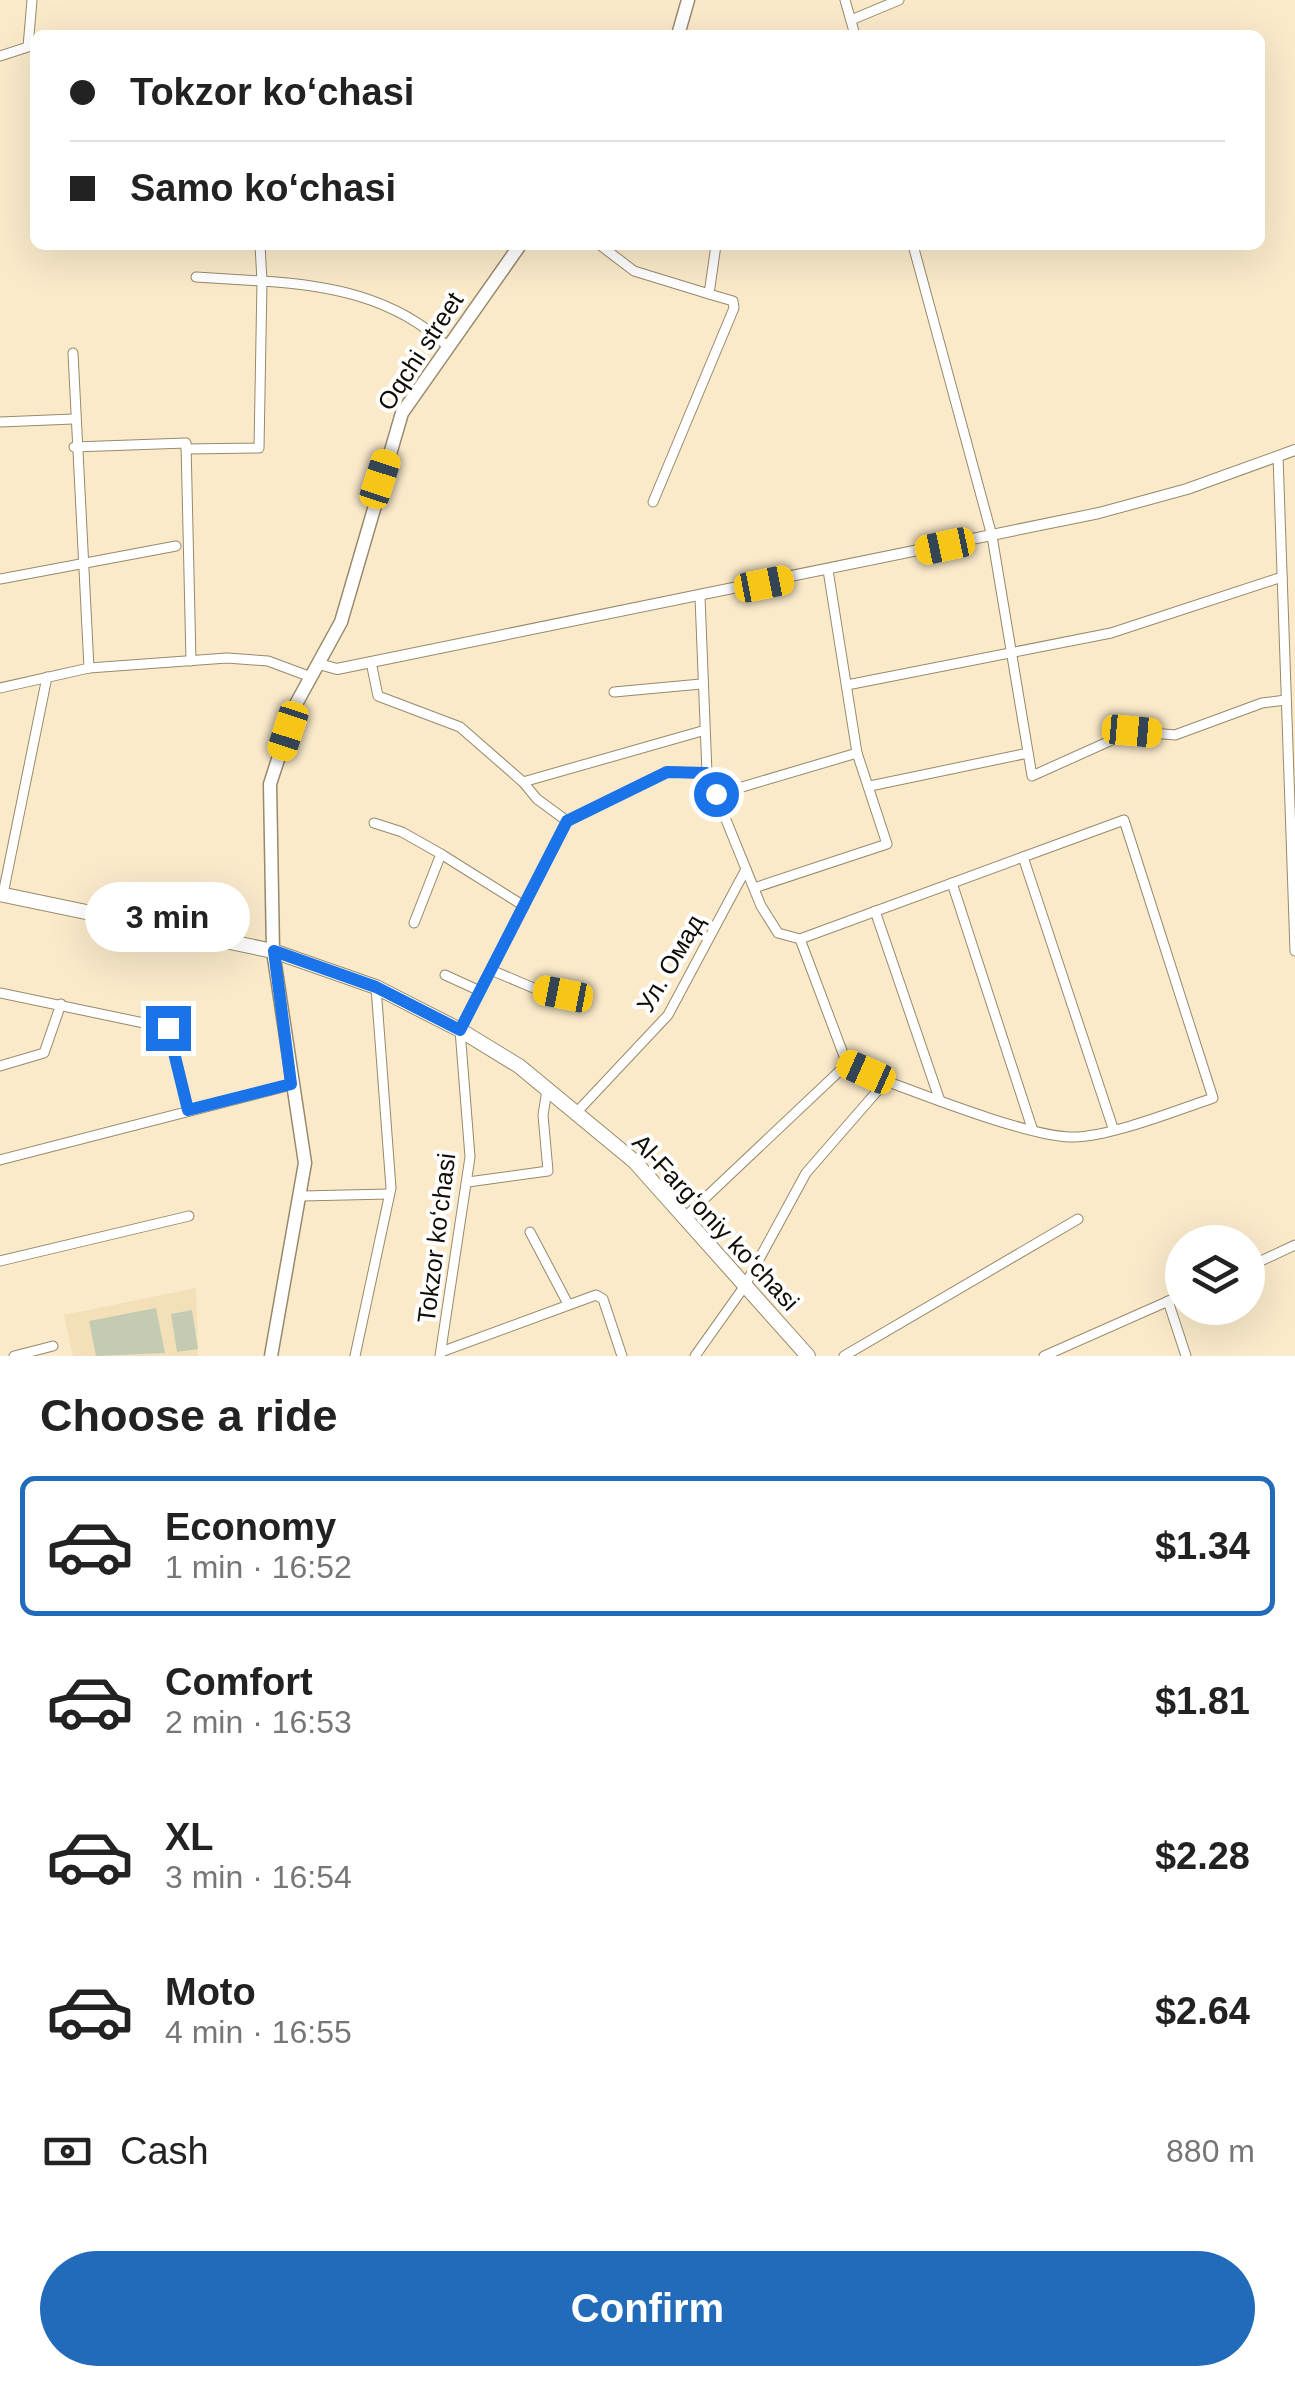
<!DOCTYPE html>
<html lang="en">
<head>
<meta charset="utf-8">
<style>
  body { margin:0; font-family:Helvetica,sans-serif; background:#f2f2f2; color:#222; height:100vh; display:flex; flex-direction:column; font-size:38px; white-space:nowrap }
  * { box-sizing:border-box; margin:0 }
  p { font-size:32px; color:#767676 }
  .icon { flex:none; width:55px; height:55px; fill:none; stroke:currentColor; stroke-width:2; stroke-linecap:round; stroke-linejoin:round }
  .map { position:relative; height:1356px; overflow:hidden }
  .drawer { display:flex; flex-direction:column; background:#fff; flex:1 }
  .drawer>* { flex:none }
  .guide { position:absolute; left:30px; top:30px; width:1235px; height:220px; border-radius:15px; box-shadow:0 10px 40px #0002; display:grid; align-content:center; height:220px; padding:0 40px; background:#fff }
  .tools { position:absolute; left:1165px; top:1225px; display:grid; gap:20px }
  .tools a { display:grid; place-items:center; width:100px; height:100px; border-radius:50%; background:#fff; box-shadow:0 10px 40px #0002; font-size:50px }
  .end { position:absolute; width:45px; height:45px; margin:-22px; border:12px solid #1a73e8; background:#fff; box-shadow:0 0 0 5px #fff }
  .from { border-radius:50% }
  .bubble { position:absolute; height:70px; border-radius:35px; background:#fff; box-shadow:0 10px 40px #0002; font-size:32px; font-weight:700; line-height:70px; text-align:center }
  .car { position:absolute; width:30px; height:60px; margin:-30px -15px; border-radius:12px; box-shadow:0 0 8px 2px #0007; background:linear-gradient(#f5c518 24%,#345 0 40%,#f5c518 0 76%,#345 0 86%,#f5c518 0) }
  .guide b { display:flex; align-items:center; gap:35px; height:95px; font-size:38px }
  .guide b+b { border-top:2px solid #e0e0e0 }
  .guide i { width:25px; height:25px; background:#222 }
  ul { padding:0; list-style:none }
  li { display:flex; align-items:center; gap:30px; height:140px; margin:0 20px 15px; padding:0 20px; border:5px solid transparent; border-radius:15px }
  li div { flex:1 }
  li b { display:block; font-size:38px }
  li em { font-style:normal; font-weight:700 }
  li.current { border-color:#226bbb }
  li>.icon { width:90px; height:90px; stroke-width:1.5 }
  h2 { padding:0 40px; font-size:45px; line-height:120px }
  .pay { display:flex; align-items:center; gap:25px; height:110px; padding:0 40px; font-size:38px }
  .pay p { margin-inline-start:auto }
  .primary-button { display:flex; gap:20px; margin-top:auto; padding:20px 40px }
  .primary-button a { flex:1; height:115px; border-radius:60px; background:#226bbb; color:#fff; font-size:40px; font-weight:700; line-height:115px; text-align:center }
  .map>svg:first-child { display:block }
</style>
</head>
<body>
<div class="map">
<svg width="1295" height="1356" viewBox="0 0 1295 1356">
  <rect width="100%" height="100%" fill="#faeaca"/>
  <path fill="#f3e0b9" d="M196 1288 198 1356H73L64 1315Z"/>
  <g fill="#c3cbb3">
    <path d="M156 1308 165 1353 96 1356 89 1321Z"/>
    <path d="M192 1310 198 1349 177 1352 171 1314Z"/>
  </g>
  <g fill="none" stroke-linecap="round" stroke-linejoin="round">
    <defs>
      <g id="minor">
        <path d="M845 0 855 35"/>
        <path d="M851 20 899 0"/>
        <path d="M0 56 28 47 32 0"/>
        <path d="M600 245 634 271 709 294 716 245"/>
        <path d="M913 245 992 536 1032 776 1132 731 1175 735 1262 703 1286 700"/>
        <path d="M196 277 262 281 260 245"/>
        <path d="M0 422 73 419"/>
        <path d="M74 447 186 443 191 661"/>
        <path d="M186 449 259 448 262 281C329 285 394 297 446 345"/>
        <path d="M1278 456 1295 951"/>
        <path d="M653 502 734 308 733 301 709 294"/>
        <path d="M0 579 176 546"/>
        <path d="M371 662 378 696 460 727 523 782"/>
        <path d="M89 668 227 658 268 661 311 677"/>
        <path d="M847 685 1111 633 1282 577"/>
        <path d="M0 688 89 668 73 353"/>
        <path d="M614 692 701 684"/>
        <path d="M870 786 1028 753"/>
        <path d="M715 795 857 753 828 570"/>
        <path d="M567 821 537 799 523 782 702 731"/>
        <path d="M374 823 402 832 441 854 414 923"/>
        <path d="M441 854 524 906"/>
        <path d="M952 883 1032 1128"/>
        <path d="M754 888 887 844 857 753"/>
        <path d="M3 894 47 677"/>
        <path d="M875 911 940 1101"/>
        <path d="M800 939 1023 857"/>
        <path d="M491 970 536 989 574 996 583 991"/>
        <path d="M445 975 480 991"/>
        <path d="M0 993 168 1028 188 1110"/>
        <path d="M0 1066 44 1053 61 1004"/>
        <path d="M886 1081C929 1097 1028 1136 1071 1137 1107 1138 1178 1110 1213 1098L1124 820 1023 857 1113 1128"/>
        <path d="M576 1113 668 1015 746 869"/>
        <path d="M0 1160 291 1085"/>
        <path d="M468 1182 548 1171 543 1115 547 1090"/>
        <path d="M302 1196 389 1194"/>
        <path d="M684 1218 847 1064"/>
        <path d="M530 1232 568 1304"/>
        <path d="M0 1261 189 1216"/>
        <path d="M1248 1267 1295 1245"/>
        <path d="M1168 1301 1186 1356"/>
        <path d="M441 1352 596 1295 603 1299 622 1356"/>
        <path d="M14 1356 53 1346"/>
        <path d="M355 1356 391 1188 376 987"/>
        <path d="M440 1356 470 1157 460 1030 567 821 667 772 707 773"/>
        <path d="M695 1356 744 1287 806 1173 886 1081 847 1064 800 939 778 933 761 906 707 773 700 597"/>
        <path d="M844 1356 1078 1219"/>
        <path d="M1044 1356 1182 1295"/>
      </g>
      <path id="tertiary" d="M319 664 337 669 1099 513 1187 489 1295 450"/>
      <g id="secondary">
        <path d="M678 35 688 0"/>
        <path d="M271 1356 305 1163 273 951 270 784 296 704 341 622 402 413 520 245"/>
      </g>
      <path id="primary" d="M0 894 273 951 376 987 460 1030 519 1066 634 1161 808 1356"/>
    </defs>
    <use href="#minor" stroke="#97896b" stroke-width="11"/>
    <use href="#tertiary" stroke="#97896b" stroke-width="12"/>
    <use href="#secondary" stroke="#97896b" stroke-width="15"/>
    <use href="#primary" stroke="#97896b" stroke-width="16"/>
    <use href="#minor" stroke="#fff" stroke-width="9"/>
    <use href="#tertiary" stroke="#fff" stroke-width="10"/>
    <use href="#secondary" stroke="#fff" stroke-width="12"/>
    <use href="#primary" stroke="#fff" stroke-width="14"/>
  </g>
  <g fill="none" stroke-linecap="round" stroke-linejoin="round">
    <path stroke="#1a73e8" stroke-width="12" d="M168 1028 188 1110 291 1084 274 951 376 987 460 1030 567 821 667 772 706 773 716 794"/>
  </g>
  <g text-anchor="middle" stroke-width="8" stroke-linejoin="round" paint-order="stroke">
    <g font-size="25" fill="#100b03" stroke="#fff">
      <text transform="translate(420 351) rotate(-57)" y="9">Oqchi street</text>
      <text transform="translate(670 963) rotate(-60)" y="9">Ул. Омад</text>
      <text transform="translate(716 1222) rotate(47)" y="9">Al-Fargʻoniy koʻchasi</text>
      <text transform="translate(436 1238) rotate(-83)" y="9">Tokzor koʻchasi</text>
    </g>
  </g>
</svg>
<div class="tools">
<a><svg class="icon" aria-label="layers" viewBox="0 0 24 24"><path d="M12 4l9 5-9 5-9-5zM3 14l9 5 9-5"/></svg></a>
</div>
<i class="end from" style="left:716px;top:794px"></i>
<i class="end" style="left:168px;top:1028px"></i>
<div class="bubble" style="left:85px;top:882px;width:165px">3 min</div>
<i class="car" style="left:380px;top:479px;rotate:18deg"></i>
<i class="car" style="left:945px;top:546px;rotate:258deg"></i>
<i class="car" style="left:764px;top:584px;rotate:79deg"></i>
<i class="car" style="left:288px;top:731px;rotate:198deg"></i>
<i class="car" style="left:1132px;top:731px;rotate:95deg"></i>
<i class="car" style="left:563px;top:994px;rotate:281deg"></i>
<i class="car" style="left:866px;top:1072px;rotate:294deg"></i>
<div class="guide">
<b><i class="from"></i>Tokzor koʻchasi</b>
<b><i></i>Samo koʻchasi</b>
</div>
</div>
<section class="drawer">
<h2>Choose a ride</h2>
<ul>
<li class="current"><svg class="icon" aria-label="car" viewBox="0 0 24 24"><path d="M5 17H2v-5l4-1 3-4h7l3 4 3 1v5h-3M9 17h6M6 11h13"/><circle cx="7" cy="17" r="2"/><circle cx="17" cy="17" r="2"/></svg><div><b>Economy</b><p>1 min · 16:52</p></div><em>$1.34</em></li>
<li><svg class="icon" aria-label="car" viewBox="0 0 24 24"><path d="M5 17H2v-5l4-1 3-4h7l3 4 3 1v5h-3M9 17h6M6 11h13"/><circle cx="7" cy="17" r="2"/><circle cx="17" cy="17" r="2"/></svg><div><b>Comfort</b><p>2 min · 16:53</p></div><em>$1.81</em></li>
<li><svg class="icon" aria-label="car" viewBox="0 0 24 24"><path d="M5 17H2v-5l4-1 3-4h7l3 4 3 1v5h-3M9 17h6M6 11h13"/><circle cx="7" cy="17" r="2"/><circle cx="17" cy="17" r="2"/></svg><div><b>XL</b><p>3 min · 16:54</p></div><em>$2.28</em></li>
<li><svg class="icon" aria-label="car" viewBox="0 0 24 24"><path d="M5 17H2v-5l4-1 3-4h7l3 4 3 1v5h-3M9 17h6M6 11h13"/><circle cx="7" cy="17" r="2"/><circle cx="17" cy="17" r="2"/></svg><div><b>Moto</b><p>4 min · 16:55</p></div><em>$2.64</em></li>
</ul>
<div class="pay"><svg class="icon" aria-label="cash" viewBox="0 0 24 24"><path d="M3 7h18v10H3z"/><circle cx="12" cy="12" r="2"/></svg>Cash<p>880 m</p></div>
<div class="primary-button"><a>Confirm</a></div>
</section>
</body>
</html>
